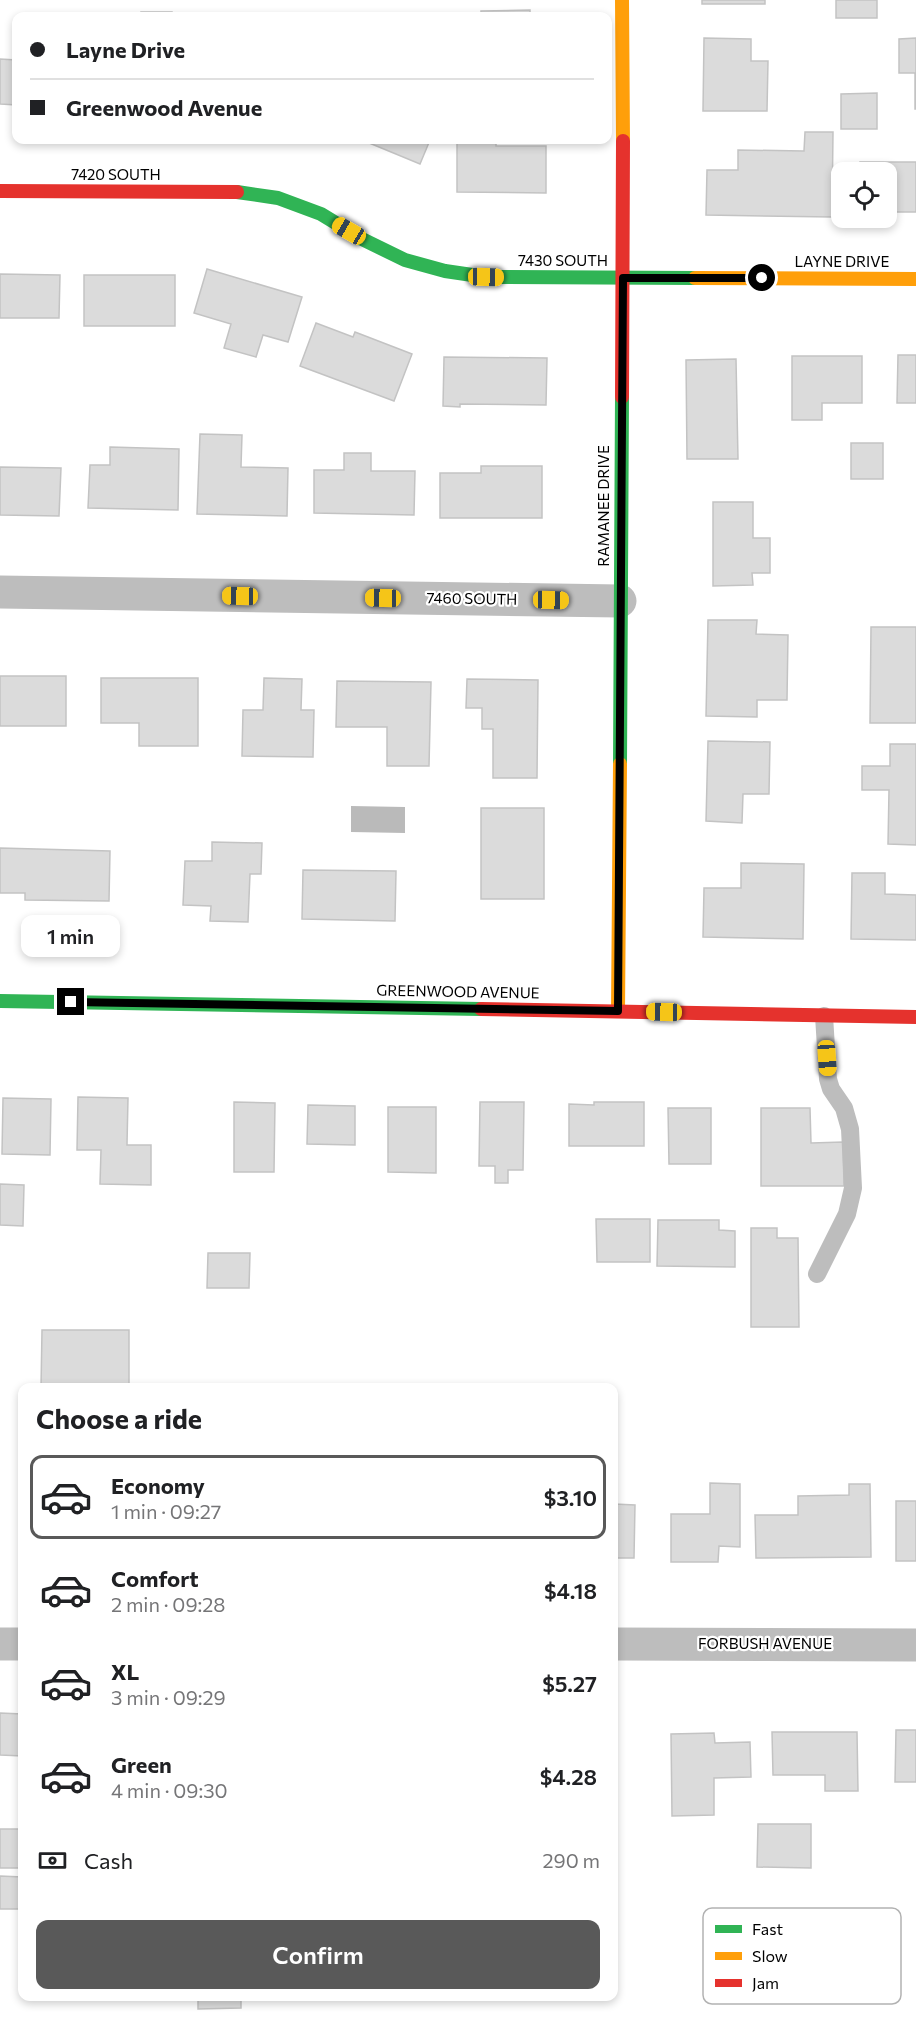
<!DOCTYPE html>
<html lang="en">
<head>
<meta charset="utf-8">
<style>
  body { margin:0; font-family:Commissioner,sans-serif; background:#f2f2f2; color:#202124; height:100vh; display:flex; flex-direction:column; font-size:22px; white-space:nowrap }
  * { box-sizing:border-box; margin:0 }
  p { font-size:20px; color:#757577 }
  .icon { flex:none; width:33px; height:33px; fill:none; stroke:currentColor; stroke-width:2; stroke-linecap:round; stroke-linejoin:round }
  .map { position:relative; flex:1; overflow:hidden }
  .sheet { position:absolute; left:18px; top:1383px; width:600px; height:618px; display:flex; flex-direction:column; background:#fff; border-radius:12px; box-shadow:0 3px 9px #0003 }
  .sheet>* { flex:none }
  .hud { position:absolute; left:12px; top:12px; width:600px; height:132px; border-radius:12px; box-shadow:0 3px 9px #0003; display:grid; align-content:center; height:132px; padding:0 18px; background:#fff }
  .fabs { position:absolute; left:831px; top:162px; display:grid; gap:12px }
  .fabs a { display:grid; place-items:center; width:66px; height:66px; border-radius:12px; background:#fff; box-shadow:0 3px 9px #0003; font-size:30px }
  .end { position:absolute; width:27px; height:27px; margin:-14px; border:8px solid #000; background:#fff; box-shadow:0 0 0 3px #fff }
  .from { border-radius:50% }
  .bubble { position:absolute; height:42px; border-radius:12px; background:#fff; box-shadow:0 3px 9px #0003; font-size:20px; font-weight:600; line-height:42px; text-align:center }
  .car { position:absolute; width:18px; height:36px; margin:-18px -9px; border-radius:8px; box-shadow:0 0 4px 2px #0007; background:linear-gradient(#f5c518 24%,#345 0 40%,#f5c518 0 76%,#345 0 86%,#f5c518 0) }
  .hud b { display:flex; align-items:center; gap:21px; height:57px; font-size:22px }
  .hud b+b { border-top:2px solid #e0e0e0 }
  .hud i { width:15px; height:15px; background:#202124 }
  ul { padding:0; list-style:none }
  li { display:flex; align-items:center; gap:18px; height:84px; margin:0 12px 9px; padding:0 6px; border:3px solid transparent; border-radius:12px }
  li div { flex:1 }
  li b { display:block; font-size:22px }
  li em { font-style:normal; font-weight:600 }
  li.selected { border-color:#595959 }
  li>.icon { width:54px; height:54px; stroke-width:1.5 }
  h2 { padding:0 18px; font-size:27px; line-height:72px }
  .pay { display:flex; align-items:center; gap:15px; height:66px; padding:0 18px; font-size:22px }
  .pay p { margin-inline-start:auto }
  .button { display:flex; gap:12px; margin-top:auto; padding:12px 18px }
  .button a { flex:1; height:69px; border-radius:12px; background:#595959; color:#fff; font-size:24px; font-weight:600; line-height:69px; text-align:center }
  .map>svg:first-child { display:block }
</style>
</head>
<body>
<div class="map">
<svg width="916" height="2019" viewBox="0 0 916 2019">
  <rect width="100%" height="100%" fill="#fff"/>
  <path fill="#bababa" d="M351 806 405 807V833L351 832Z"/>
  <g fill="#dbdbdb" stroke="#c3c3c3" stroke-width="1.5">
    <rect x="702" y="0" width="63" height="4"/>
    <rect x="836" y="0" width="41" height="18"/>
    <path d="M530 10V16H481V11Z"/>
    <rect x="141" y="12" width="31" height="4"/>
    <path d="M704 38 751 39V61H768L767 111H703Z"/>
    <path d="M916 38V109H915V73H899V39Z"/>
    <path d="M0 59 16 60V105L0 104Z"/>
    <path d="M877 93V129H841V94Z"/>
    <path d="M805 132H833L832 217 706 215 707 170H738V150L804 151Z"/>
    <path d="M362 140H430L420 164Z"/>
    <path d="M457 140H496V146H546V193L457 192Z"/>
    <path d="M860 162H916V212H886V172H860Z"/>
    <path d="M207 269 302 297 288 342 263 335 256 357 224 348 231 324 194 313Z"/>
    <path d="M0 274 60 275 59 318H0Z"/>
    <rect x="84" y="275" width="91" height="51"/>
    <path d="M316 323 353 337 355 332 412 354 394 401 300 366Z"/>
    <path d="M898 355H916V403H897Z"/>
    <path d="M792 356H862V403H822V420H792Z"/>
    <path d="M444 357 547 358 546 405 460 404V407L443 406Z"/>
    <path d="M736 359 738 459H687L686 360Z"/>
    <path d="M200 434 242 435 241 467 288 468 287 516 197 514Z"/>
    <rect x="851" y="443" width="32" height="36"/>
    <path d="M110 447 179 449 178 510 88 508 90 465H110Z"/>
    <path d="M344 453H371V471H415L414 515 314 513V470H344Z"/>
    <path d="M481 466H542V518H440V473H481Z"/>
    <path d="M0 467 61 468 59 516 0 515Z"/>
    <path d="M713 502H753V538H770V573H752L753 585 713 586Z"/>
    <path d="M708 620H757L756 634 788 635 787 700H757V717L706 716Z"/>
    <path d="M871 627H916V723H870Z"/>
    <rect x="0" y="676" width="66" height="50"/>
    <path d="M101 678H198V746H139V723H101Z"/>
    <path d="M264 678 302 679 301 710H314L313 757 242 756 243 710H263Z"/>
    <path d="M467 679 538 680 537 778H493V729H482V708H466Z"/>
    <path d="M337 681 431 682 429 766H387V727H336Z"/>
    <path d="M708 741 770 742 769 794H743L742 823 706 821Z"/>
    <path d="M890 744H916V845L888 844 889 790H862V766H890Z"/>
    <rect x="481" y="808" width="63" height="91"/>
    <path d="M212 842 262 843 261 874H250L248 922 210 921 211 906 183 905 185 861H212Z"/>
    <path d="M0 848 110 851 109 901 25 900V893H0Z"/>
    <path d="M741 863 804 864 803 939 703 937 704 888H741Z"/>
    <path d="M303 870 396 871 395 921 302 919Z"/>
    <path d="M852 873H885V894L916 895V940L851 939Z"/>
    <path d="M78 1097 128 1098 127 1145H151V1185L100 1184 101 1150H77Z"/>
    <path d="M3 1098 51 1099 50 1155 2 1154Z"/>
    <path d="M234 1102 275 1103 274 1172H234Z"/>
    <path d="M480 1102H524L523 1170H508V1183H495V1166H479Z"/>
    <path d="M594 1102H644V1146H569V1104L594 1105Z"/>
    <path d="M308 1105 355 1106V1145L307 1144Z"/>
    <path d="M388 1107H436V1173L388 1172Z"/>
    <path d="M668 1108H711V1164H669Z"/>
    <path d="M761 1108H810L811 1143 843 1142 844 1186H761Z"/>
    <path d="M0 1184 24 1185 23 1226 0 1225Z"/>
    <path d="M596 1219H650V1262H597Z"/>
    <path d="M658 1220H719V1230L735 1231V1267L657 1266Z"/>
    <path d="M751 1228H777V1238H798L799 1327H751Z"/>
    <path d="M208 1253H250L249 1288H207Z"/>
    <path d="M42 1330H129V1388H41Z"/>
    <path d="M710 1483 740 1484V1547L719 1546 718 1562H671V1514H710Z"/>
    <path d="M849 1484H870L871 1557 756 1558 755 1515H798V1496L849 1495Z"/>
    <rect x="896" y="1501" width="20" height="60"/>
    <path d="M614 1504 635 1505 634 1558H614Z"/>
    <path d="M0 1713 22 1714V1756L0 1755Z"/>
    <path d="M896 1730H916V1782H895Z"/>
    <path d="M772 1732H857L858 1791H825V1775H773Z"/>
    <path d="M714 1733 715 1743 750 1742 751 1777 714 1778V1815L672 1816 671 1734Z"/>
    <path d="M758 1824H811V1868L757 1867Z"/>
    <rect x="0" y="1829" width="22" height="39"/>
    <path d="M0 1876 22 1877V1909H0Z"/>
    <path d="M198 1996H241V2008L198 2009Z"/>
  </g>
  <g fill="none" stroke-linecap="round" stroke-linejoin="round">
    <path stroke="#bdbdbd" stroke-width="18" d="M817 1274 847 1214 853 1188 850 1129 844 1108 831 1089 828 1079 824 1016"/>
    <g stroke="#bdbdbd" stroke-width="33">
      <path d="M0 592 620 601"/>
      <path d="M0 1644H22"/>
      <path d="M614 1644 916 1645"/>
    </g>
    <g stroke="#30b455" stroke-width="14">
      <path d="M237 192 278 198 321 214 362 239 405 260 445 271 486 277 695 278"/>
      <path d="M620 764 622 397"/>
      <path d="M0 1001 481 1009"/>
    </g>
    <g stroke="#ff9f0a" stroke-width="14">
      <path d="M622 0 623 141"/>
      <path d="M695 278 916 279"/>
      <path d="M618 1011 620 764"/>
    </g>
    <g stroke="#e5322d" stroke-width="14">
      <path d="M0 191 237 192"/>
      <path d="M622 397 623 141"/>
      <path d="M481 1009 916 1017"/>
    </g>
  </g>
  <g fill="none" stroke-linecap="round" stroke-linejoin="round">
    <path stroke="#000" stroke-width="8" d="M71 1002 618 1011 623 278H762"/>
  </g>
  <g text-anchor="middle" stroke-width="4.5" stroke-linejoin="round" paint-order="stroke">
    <g font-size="15" fill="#000" stroke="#fff">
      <text x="116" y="180">7420 SOUTH</text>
      <text x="563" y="266">7430 SOUTH</text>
      <text x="842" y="267">LAYNE DRIVE</text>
      <text transform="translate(604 506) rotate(-90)" y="5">RAMANEE DRIVE</text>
      <text transform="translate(472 599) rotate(1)" y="5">7460 SOUTH</text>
      <text transform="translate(458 992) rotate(1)" y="5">GREENWOOD AVENUE</text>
      <text x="765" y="1649">FORBUSH AVENUE</text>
    </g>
  </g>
  <rect x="703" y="1908" width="198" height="96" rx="9" fill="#fff" stroke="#b2b2b2" stroke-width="1.5"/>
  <rect x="715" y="1925" width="27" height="8" fill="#30b455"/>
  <rect x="715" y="1952" width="27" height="8" fill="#ff9f0a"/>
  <rect x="715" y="1979" width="27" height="8" fill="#e5322d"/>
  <g font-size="16" fill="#000">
    <text x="752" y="1935">Fast</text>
    <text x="752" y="1962">Slow</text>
    <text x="752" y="1989">Jam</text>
  </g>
</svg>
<div class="fabs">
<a><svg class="icon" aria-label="locate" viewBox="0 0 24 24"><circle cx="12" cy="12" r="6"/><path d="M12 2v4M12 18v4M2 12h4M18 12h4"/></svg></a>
</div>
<i class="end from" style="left:762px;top:278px"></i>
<i class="end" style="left:71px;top:1002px"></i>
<div class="bubble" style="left:21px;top:915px;width:99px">1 min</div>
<i class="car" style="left:349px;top:231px;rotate:300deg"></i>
<i class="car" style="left:486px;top:277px;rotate:91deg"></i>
<i class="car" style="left:240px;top:596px;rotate:271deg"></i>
<i class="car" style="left:383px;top:598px;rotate:271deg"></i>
<i class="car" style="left:551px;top:600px;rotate:91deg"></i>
<i class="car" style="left:664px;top:1012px;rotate:271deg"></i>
<i class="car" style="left:827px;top:1058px;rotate:176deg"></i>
<div class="hud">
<b><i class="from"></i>Layne Drive</b>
<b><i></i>Greenwood Avenue</b>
</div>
<section class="sheet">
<h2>Choose a ride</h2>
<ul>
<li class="selected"><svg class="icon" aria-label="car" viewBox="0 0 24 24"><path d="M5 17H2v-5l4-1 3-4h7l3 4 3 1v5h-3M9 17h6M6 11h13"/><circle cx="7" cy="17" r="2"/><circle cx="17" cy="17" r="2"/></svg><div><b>Economy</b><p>1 min · 09:27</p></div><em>$3.10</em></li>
<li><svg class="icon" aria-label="car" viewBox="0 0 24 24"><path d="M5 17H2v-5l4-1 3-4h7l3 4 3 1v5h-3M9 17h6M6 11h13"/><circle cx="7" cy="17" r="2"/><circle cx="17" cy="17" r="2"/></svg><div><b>Comfort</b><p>2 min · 09:28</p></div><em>$4.18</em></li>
<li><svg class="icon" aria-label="car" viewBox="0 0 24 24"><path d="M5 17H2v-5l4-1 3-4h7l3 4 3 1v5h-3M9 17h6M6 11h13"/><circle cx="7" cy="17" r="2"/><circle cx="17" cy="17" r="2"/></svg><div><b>XL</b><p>3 min · 09:29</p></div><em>$5.27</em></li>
<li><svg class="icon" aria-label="car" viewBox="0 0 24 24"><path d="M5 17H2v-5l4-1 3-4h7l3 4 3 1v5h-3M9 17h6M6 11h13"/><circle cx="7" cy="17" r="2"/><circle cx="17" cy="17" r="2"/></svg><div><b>Green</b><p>4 min · 09:30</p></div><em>$4.28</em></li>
</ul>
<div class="pay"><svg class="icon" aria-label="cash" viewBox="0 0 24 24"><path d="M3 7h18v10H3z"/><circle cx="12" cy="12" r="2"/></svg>Cash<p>290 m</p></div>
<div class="button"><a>Confirm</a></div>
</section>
</div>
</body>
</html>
